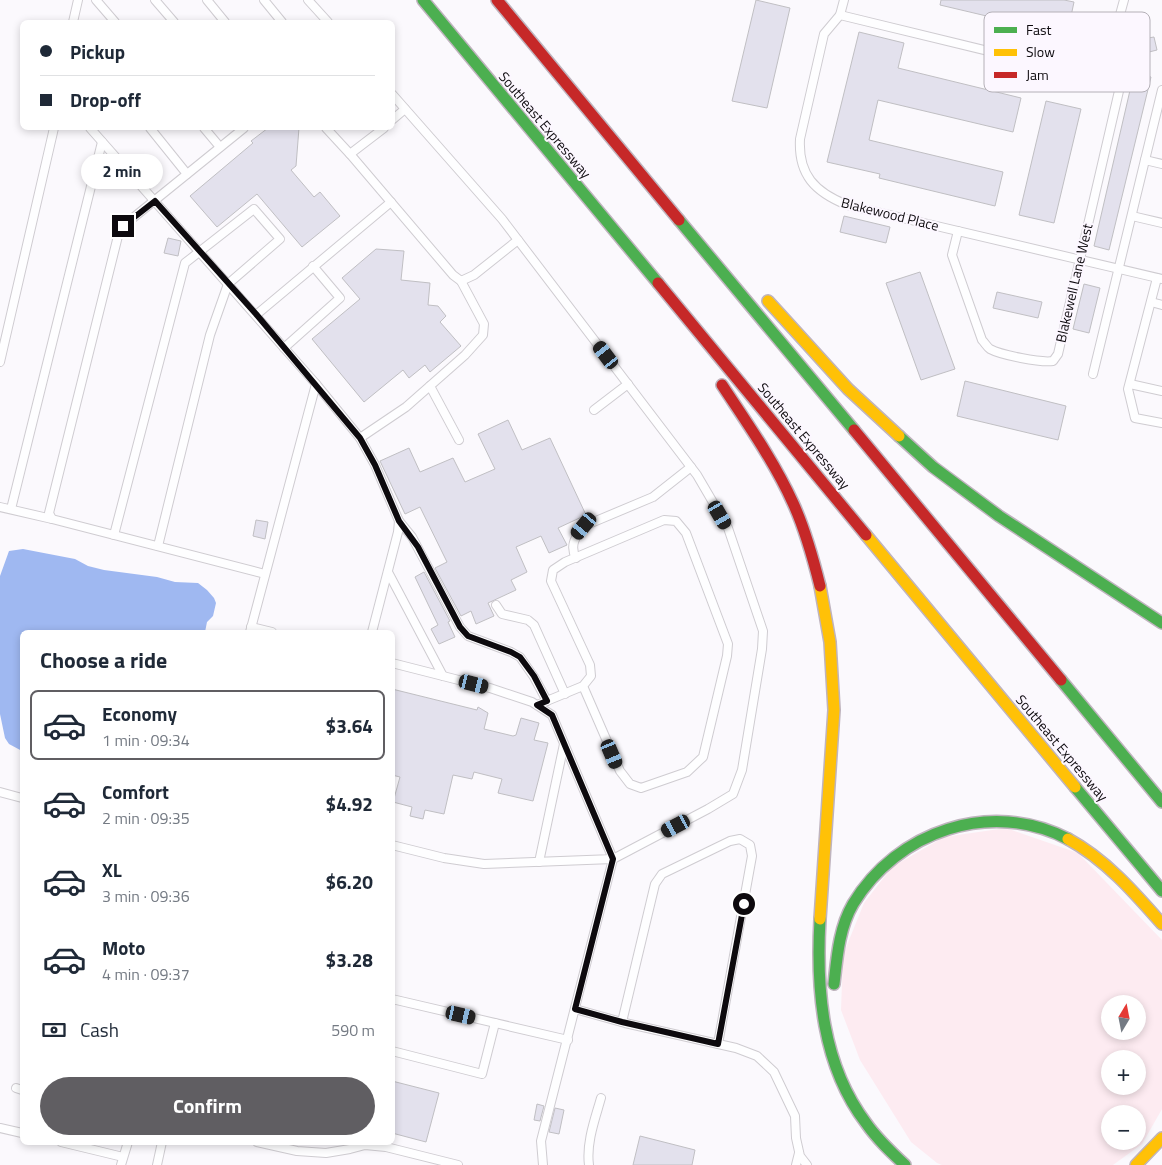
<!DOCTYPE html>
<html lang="en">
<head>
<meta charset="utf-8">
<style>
  body { margin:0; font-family:"Titillium Web",sans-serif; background:#f2f2f3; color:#1f2937; height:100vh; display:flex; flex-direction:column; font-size:19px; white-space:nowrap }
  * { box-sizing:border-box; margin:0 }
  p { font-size:16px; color:#747a83 }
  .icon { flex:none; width:28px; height:28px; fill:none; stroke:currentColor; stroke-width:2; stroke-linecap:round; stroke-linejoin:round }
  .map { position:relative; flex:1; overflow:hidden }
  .sheet { position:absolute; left:20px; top:630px; width:375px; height:515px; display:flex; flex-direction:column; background:#fff; border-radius:8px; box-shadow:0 2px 8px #0003 }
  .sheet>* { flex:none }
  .hud { position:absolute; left:20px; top:20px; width:375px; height:110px; border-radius:8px; box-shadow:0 2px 8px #0003; display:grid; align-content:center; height:110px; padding:0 20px; background:#fff }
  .needle { width:32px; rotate:10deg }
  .tools { position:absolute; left:1101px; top:995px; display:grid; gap:10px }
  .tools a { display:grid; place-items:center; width:45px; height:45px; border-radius:50%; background:#fff; box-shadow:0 2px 8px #0003; font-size:25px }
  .end { position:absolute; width:22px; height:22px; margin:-11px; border:6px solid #0d0a0e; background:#fff; box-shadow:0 0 0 2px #fff }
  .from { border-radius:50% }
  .bubble { position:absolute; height:35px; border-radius:18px; background:#fff; box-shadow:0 2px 8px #0003; font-size:16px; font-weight:700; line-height:35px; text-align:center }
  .car { position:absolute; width:15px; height:30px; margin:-15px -8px; border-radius:6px; box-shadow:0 0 4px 1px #0007; background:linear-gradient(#222 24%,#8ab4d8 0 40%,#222 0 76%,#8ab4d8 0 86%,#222 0) }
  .hud b { display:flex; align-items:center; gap:18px; height:48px; font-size:19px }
  .hud b+b { border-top:1px solid #e0e1e3 }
  .hud i { width:12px; height:12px; background:#1f2937 }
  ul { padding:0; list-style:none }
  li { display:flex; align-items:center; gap:15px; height:70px; margin:0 10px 8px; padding:0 10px; border:2px solid transparent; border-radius:8px }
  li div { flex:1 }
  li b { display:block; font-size:19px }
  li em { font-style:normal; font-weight:700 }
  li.selected { border-color:#605e62 }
  li>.icon { width:45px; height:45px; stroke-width:1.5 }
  h2 { padding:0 20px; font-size:22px; line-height:60px }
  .pay { display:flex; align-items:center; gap:12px; height:55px; padding:0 20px; font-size:19px }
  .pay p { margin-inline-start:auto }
  .primary-button { display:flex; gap:10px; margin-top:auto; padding:10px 20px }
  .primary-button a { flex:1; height:58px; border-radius:30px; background:#605e62; color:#fff; font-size:20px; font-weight:700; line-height:58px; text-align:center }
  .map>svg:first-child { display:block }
</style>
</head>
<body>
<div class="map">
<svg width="1162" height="1165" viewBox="0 0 1162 1165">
  <rect width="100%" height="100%" fill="#fbf9fd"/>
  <path fill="#fdebf1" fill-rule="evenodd" d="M1006 828 1078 853 1162 940V1109L1142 1144 1113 1165H942L937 1163 911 1142 860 1060 841 1010 843 955 864 903 892 867 944 837ZM1110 1004H1138V1031H1110ZM1110 1059H1138V1086H1110ZM1110 1114H1138V1141H1110Z"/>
  <path fill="#9fb8f1" d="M23 549 75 559 88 566 104 570 157 577 175 582 198 583 207 590 214 598 216 603 213 616 207 622 205 632H22V751L9 744 5 738 0 714V576L9 551Z"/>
  <g fill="#e3e1ed" stroke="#c0bfc3">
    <path d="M756 0 790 8 767 108 732 101Z"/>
    <path d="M941 0H1064L1074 2 1067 35 940 5Z"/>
    <path d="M859 32 904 43 898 68 1021 98 1013 132 878 100 869 140 1003 172 995 206 879 178 880 174 827 162Z"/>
    <path d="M1154 37 1157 50 1145 53 1142 39Z"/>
    <path d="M1134 73 1151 77 1109 250 1094 246Z"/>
    <path d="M1046 101 1081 109 1054 223 1019 215Z"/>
    <path d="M268 128H299L296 166 291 170 314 197 320 192 340 216 302 247 257 194 217 227 190 196 253 143 251 141Z"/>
    <path d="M844 216 890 227 886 243 840 232Z"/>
    <path d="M168 238 181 241 178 256 164 253Z"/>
    <path d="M376 249 404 251 401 280 430 283 428 305 438 306 446 316 440 322 461 346 430 372 425 365 409 378 403 370 364 402 312 339 360 299 342 278Z"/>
    <path d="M920 272 955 369 921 380 886 283Z"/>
    <path d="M1084 284 1100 288 1089 333 1073 329Z"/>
    <path d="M997 292 1042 302 1038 318 993 308Z"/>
    <path d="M965 381 1066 406 1058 440 957 416Z"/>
    <path d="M508 420 522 450 550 438 586 515 558 528 567 545 549 553 541 536 516 547 527 572 511 580 516 590 488 603 494 616 476 624 471 611 461 616 435 568 447 562 420 507 405 514 380 461 409 448 420 472 453 458 465 482 495 469 478 434Z"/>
    <path d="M256 520 268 522 265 539 253 536Z"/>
    <path d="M424 572 450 621 448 622 455 637 439 644 431 629 438 625 415 577Z"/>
    <path d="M392 689 477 710 478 707 488 713 484 729 513 736 516 735 521 718 539 723 534 740 548 743 533 801 498 793 502 779 474 772 472 779 453 775 444 814 425 810 423 819 410 816 412 807 393 802 400 777 392 775Z"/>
    <path d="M392 1081 439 1093 426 1142 392 1133Z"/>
    <path d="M537 1104 544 1106 540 1121 534 1120Z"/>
    <path d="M555 1108 564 1110 559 1134 549 1132Z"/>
    <path d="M640 1136 695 1150 692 1165H633Z"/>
  </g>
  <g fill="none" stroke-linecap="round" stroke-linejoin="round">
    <defs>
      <g id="lane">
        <path d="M96 0 115 22"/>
        <path d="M155 0 174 22"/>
        <path d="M207 0 225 22"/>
        <path d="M264 0 282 22"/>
        <path d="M308 0 328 22"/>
        <path d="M844 0 840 15 824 34 800 139C798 175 815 192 847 205L1162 279"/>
        <path d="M840 15 1054 67C1108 73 1112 43 1124 0"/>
        <path d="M73 22 78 0"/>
        <path d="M392 94 502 219 697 475 728 528 763 631 762 649 742 770 733 794 708 809 613 859 541 1141 543 1165"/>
        <path d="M392 120 405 109"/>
        <path d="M90 128 316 384 250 632"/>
        <path d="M150 128 187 174"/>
        <path d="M204 128 220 147"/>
        <path d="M244 128 123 226 118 236 49 513 52 519 265 574"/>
        <path d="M326 128 350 154"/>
        <path d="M384 128 350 154 453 275 461 281 474 275 518 240"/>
        <path d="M1145 160 1162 164"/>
        <path d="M1132 216 1162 223"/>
        <path d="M958 231 952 255 982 340C985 343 987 347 990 349 1001 355 1041 363 1053 361L1058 354 1122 78 1118 62 1106 51"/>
        <path d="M1157 278 1128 389 1135 418 1162 423"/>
        <path d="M1151 302 1162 305"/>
        <path d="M256 315 391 202"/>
        <path d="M284 348 340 298 313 266"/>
        <path d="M0 362 54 128"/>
        <path d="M1093 374 1162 90"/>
        <path d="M316 384 360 438 375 465 399 521 398 532 372 632"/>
        <path d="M1130 384 1162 391"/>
        <path d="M430 386 459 440"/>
        <path d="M594 410 628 384"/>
        <path d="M360 438 406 407 465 355 483 335 484 324 461 281"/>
        <path d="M0 507 52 519"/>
        <path d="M11 509 102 142"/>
        <path d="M399 521 412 537 460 627 468 636 511 652 520 657 534 677 547 701"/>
        <path d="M114 535 185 263 254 209 280 239 228 284 210 335 158 546"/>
        <path d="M576 558C569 545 576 536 584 526L653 497 691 467"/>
        <path d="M388 572 443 676"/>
        <path d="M496 605 502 614 528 620 534 625 565 694"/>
        <path d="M251 627 272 632"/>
        <path d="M392 663 490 688 532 702 552 715 613 859 484 864 444 858 392 845"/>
        <path d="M537 705 583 686 591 676 590 665 551 581 553 570 565 562 664 520 676 521 686 533 728 644 727 656 703 757 687 772 641 788 630 784 620 771 583 686"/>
        <path d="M0 792 22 798"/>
        <path d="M539 862 564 744"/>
        <path d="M392 999 568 1040"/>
        <path d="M575 1009 625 1023 736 1048 757 1056 774 1072 795 1116 796 1138 800 1156 807 1165"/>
        <path d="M622 1022 655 884 662 874 730 841 740 839 750 845 752 856 718 1044"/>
        <path d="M392 1051 482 1074 495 1023"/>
        <path d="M16 1088 22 1090"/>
        <path d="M0 1128 22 1133"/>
        <path d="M61 1142 123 1157"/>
        <path d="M257 1142 297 1151 326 1153 350 1149 365 1145 386 1147 458 1165"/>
        <path d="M121 1165 128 1142"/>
        <path d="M157 1165 162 1142"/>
        <path d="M589 1165C586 1143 595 1119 601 1098"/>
        <path d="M796 1165 799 1153"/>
      </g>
      <g id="fast">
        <path d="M423 0 658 283"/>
        <path d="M679 220 854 430"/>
        <path d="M899 436 933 467 999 516 1162 623"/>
        <path d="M1061 680 1162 802"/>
        <path d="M1075 787 1162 891"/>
        <path d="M820 919C816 990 822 1065 866 1123 877 1139 891 1152 905 1165"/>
        <path d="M834 984C837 957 839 928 853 904 897 831 991 799 1068 839"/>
      </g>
      <g id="slow">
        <path d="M768 301 848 389 899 436"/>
        <path d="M866 535 1075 787"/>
        <path d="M820 586 830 642 834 710 820 919"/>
        <path d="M1068 839C1105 859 1134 892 1162 924"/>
        <path d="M1136 1165 1162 1138"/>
      </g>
      <g id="jam">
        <path d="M497 0 679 220"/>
        <path d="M658 283 866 535"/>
        <path d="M722 385C747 423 774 461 793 503 805 529 813 558 820 586"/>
        <path d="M854 430 1061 680"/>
      </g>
    </defs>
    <use href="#lane" stroke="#cfccd1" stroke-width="10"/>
    <use href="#fast" stroke="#bfb4be" stroke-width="14"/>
    <use href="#slow" stroke="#bfb4be" stroke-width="14"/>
    <use href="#jam" stroke="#bfb4be" stroke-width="14"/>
    <use href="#lane" stroke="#fefeff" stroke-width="8"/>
    <use href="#fast" stroke="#4caf50" stroke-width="11"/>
    <use href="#slow" stroke="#ffc107" stroke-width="11"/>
    <use href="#jam" stroke="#c62828" stroke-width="11"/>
  </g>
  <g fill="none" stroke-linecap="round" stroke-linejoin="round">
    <path stroke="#0d0a0e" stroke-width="6" d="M123 226 155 201 256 314 360 438 375 465 399 521 418 547 460 627 468 636 511 652 520 657 534 676 547 701 537 705 552 715 613 859 575 1009 622 1022 718 1044 744 904"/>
  </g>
  <g text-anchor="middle" stroke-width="4" stroke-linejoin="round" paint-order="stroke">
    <g font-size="14" fill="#0d0a0e" stroke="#fcf7ff">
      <text transform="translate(545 125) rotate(50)" y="5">Southeast Expressway</text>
      <text transform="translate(890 214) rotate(14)" y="5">Blakewood Place</text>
      <text transform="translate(1074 283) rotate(-77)" y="5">Blakewell Lane West</text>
      <text transform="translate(804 436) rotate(50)" y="5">Southeast Expressway</text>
      <text transform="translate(1062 748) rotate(50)" y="5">Southeast Expressway</text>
    </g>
  </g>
  <rect x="984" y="12" width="166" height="80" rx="8" fill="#fcf7ff" stroke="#b4b0b7" stroke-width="1"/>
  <rect x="994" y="27" width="23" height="6" fill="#4caf50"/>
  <rect x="994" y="49" width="23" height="7" fill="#ffc107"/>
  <rect x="994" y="72" width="23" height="6" fill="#c62828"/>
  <g font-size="14" fill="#0d0a0e">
    <text x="1026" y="35">Fast</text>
    <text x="1026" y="57">Slow</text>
    <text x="1026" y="80">Jam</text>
  </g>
</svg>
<div class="tools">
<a><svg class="needle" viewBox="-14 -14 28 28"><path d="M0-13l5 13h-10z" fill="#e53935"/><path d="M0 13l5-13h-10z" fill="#747a83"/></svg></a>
<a>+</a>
<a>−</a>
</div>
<i class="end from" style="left:744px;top:904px"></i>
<i class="end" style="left:123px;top:226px"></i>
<div class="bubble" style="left:81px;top:154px;width:82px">2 min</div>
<i class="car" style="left:606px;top:355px;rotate:323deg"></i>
<i class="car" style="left:720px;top:515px;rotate:150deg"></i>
<i class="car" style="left:584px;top:526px;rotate:220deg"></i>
<i class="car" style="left:474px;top:684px;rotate:104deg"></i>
<i class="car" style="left:612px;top:754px;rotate:157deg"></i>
<i class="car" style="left:676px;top:826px;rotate:242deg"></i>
<i class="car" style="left:461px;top:1015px;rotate:103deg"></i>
<div class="hud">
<b><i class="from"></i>Pickup</b>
<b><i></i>Drop-off</b>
</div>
<section class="sheet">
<h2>Choose a ride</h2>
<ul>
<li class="selected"><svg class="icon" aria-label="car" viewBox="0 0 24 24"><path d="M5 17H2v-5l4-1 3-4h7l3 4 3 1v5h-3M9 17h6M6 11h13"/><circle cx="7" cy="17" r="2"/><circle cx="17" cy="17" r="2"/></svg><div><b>Economy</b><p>1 min · 09:34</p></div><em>$3.64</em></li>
<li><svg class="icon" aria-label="car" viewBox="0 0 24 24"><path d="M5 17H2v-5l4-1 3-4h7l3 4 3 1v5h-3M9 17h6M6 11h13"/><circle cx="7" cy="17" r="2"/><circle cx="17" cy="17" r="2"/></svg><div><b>Comfort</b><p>2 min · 09:35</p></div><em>$4.92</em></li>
<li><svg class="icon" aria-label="car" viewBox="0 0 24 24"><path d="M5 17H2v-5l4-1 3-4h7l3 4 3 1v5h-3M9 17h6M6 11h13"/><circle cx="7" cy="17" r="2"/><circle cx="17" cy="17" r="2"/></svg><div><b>XL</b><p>3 min · 09:36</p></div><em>$6.20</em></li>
<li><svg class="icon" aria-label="car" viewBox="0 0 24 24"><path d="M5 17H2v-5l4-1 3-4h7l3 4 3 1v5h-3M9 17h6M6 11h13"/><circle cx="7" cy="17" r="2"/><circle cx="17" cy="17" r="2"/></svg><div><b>Moto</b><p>4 min · 09:37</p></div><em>$3.28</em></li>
</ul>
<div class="pay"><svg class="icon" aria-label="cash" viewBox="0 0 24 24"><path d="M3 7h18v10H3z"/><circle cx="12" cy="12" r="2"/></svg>Cash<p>590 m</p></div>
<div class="primary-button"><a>Confirm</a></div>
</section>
</div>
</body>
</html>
